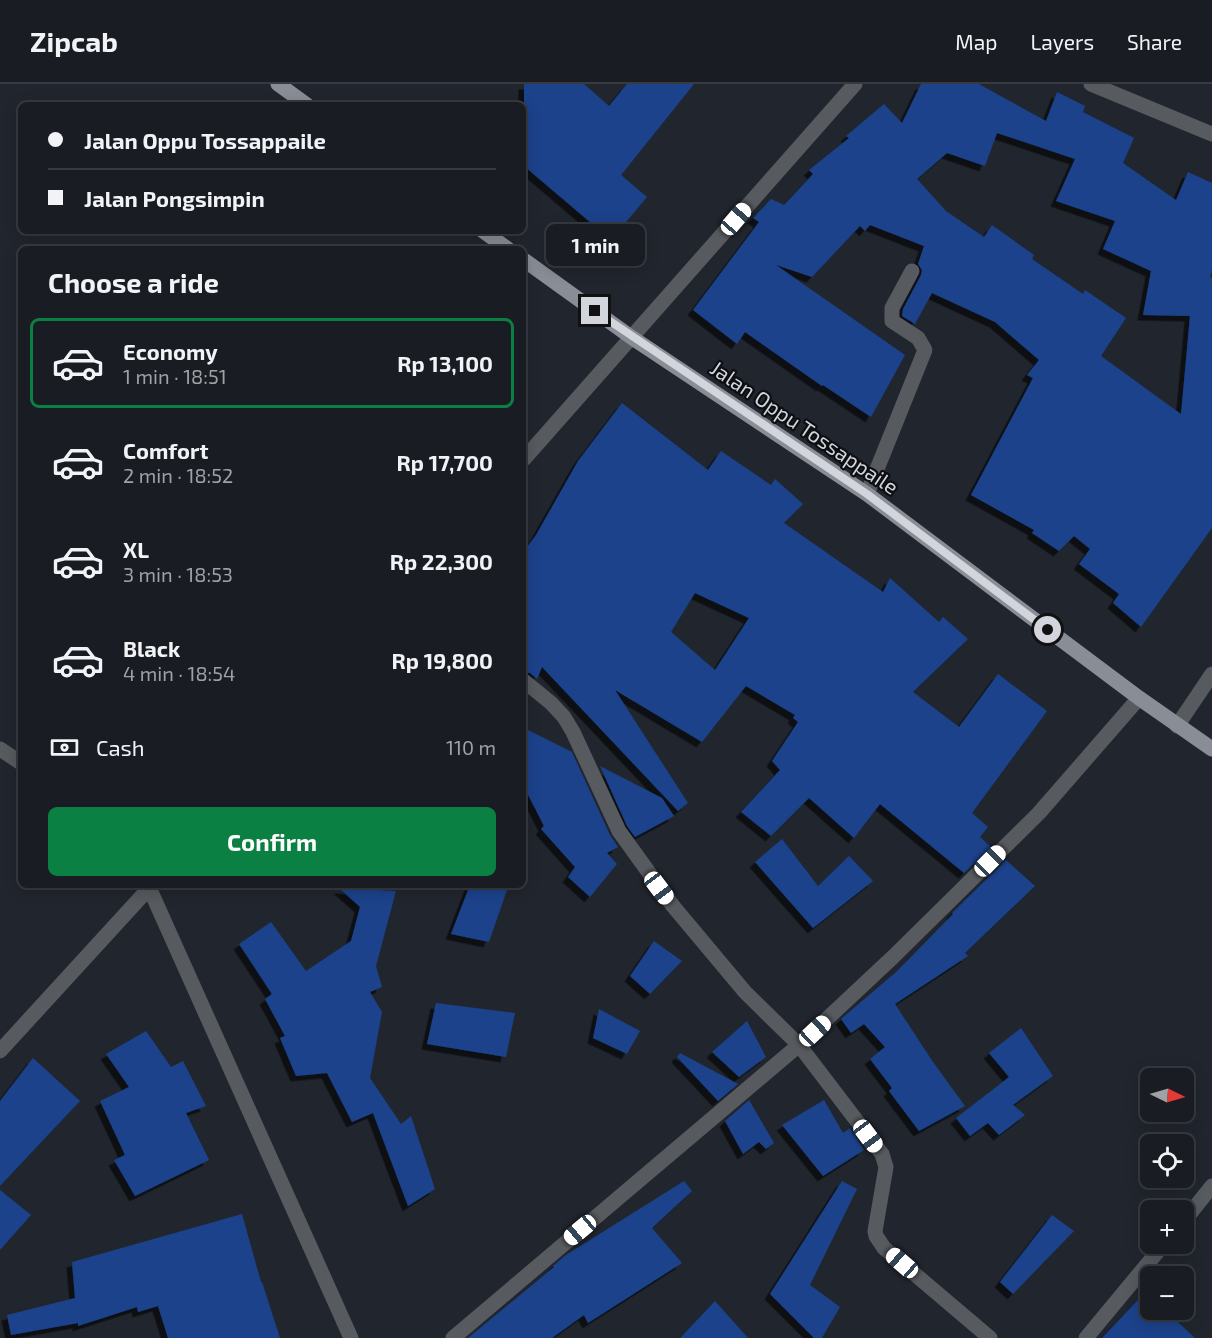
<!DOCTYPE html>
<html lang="en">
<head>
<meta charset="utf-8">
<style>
  body { margin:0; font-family:"Exo 2",sans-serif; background:#26292f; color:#f1f3f6; height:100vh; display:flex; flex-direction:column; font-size:22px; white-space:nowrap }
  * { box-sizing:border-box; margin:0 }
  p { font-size:20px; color:#9fa1a5 }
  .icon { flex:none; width:33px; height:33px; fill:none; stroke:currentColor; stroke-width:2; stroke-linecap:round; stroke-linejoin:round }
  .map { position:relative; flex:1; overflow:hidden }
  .side { position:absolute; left:18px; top:162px; width:508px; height:642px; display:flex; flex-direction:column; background:#191c22; border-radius:9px; box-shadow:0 3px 15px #0003,0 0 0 2px #373a40 }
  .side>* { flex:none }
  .hud { position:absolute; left:18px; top:18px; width:508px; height:132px; border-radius:9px; box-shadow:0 3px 15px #0003,0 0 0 2px #373a40; display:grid; align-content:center; height:132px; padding:0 30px; background:#191c22 }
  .needle { width:39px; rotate:95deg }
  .tools { position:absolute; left:1140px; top:984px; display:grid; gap:12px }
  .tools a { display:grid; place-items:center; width:54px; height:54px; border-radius:9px; background:#191c22; box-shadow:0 3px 15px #0003,0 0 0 2px #373a40; font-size:30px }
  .end { position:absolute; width:27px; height:27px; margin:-14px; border:8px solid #d2d5db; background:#111; box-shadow:0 0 0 3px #111 }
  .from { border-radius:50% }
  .bubble { position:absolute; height:42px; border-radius:9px; background:#191c22; box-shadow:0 3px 15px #0003,0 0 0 2px #373a40; font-size:20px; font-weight:700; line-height:42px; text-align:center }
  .car { position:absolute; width:18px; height:36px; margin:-18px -9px; border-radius:8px; box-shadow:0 0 4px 2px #0007; background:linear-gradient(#fff 24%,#345 0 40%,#fff 0 76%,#345 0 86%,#fff 0) }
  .hud b { display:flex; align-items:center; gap:21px; height:57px; font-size:22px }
  .hud b+b { border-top:2px solid #373a40 }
  .hud i { width:15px; height:15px; background:#f1f3f6 }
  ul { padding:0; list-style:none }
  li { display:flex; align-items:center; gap:18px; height:90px; margin:0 12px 9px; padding:0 18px; border:3px solid transparent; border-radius:9px }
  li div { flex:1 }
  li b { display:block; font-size:22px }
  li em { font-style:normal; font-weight:700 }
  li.active { border-color:#0b8043 }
  li>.icon { width:54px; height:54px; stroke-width:1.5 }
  h2 { padding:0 30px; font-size:27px; line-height:72px }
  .pay { display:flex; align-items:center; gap:15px; height:66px; padding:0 30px; font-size:22px }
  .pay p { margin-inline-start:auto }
  .action { display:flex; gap:12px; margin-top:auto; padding:12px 30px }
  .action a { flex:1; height:69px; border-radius:9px; background:#0b8043; color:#fff; font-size:24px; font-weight:700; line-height:69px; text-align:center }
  header { display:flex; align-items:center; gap:36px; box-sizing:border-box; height:84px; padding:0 30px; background:#191c22; border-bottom:2px solid #373a40 }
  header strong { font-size:28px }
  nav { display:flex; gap:33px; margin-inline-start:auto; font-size:21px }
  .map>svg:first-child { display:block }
</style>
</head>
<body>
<header>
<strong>Zipcab</strong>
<nav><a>Map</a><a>Layers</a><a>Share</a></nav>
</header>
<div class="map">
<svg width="1212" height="1254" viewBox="0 0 1212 1254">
  <defs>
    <filter id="shadow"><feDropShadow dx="-5.5" dy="5.5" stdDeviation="0" flood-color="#0009"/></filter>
  </defs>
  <rect width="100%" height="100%" fill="#21262e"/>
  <g fill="#1a438b" fill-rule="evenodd" filter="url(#shadow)">
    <path d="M524 0H584L609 22 627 0H694L621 91 647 113 611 156 524 82Z"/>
    <path d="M921 0H979L1046 37 1057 8 1085 22 1083 28 1134 54 1123 79 1176 116 1188 88 1212 99V186L1210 193 1212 194V444L1141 543 1113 519 1119 510 1079 480 1090 465 1074 452 1059 467 1032 449 1034 446 971 411 1033 294 1027 291 1039 276 995 238 932 209 915 240 902 232 903 225 921 191 922 186 918 180 924 162 870 141 865 147 860 142 812 193 776 181 905 271 871 333 823 301 822 302 745 248 737 260 693 226 759 138 753 134 771 115 784 121 813 90 809 86 849 54 846 52 884 20 902 39ZM997 49 1075 75 1056 117 1115 137 1103 165 1151 187 1143 231 1190 232 1181 330 1101 272 1126 234 1085 206 1083 210 1032 175 1034 171 992 141 984 153 946 127 917 95 947 69 985 82Z"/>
    <path d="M622 319 708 386 721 367 771 401 775 395 803 420 784 439 883 508 890 494 939 538 943 533 968 555 913 608 959 643 998 590 1047 627 972 729 988 743 980 753 991 763 964 789 880 720 854 754 809 714 771 752 741 728 780 686 772 677 798 638 793 634 795 631 746 602 702 658 615 606 688 719 678 727 542 583 537 595 530 589 524 588V467L536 451 578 377ZM695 509 749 534 715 586 671 548Z"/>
    <path d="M524 644 572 668 610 751 618 763 607 769 617 780 590 813 568 793 575 783 541 745 544 742 524 703Z"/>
    <path d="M600 682 662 714 674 732 635 753 627 742Z"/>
    <path d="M782 755 818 802 849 772 873 797 813 844 755 778Z"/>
    <path d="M1006 776 1035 802 965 869 968 872 895 920 933 978 965 1022 919 1047 889 1007 892 1004 870 975 885 963 864 940 851 949 841 935 896 888 953 830 952 829Z"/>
    <path d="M470 801H486L507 806 489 858 451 850Z"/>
    <path d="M339 804 396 807 376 882 382 903 370 908 382 928 370 994 401 1040 411 1032 435 1105 408 1122 373 1029 352 1038 327 989 296 992 280 954 285 952 265 915 272 910 239 860 271 838 306 887 351 857 360 823Z"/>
    <path d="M654 857 682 877 650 910 630 892Z"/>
    <path d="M436 919 515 929 506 973 427 960Z"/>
    <path d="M599 925 640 947 627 970 593 954Z"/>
    <path d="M747 937 766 973 739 993 712 968Z"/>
    <path d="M1021 944 1053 992 1013 1021 1025 1031 999 1051 988 1039 970 1052 956 1034 1009 993 989 969Z"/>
    <path d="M146 947 171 983 183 977 206 1022 186 1029 209 1076 135 1112 114 1076 125 1071 100 1017 129 1003 106 970Z"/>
    <path d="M680 969 738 1000 718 1017 677 973Z"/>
    <path d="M33 974 80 1017 0 1102V1017Z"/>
    <path d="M749 1016 774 1059 766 1065 759 1058 743 1070 725 1037Z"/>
    <path d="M824 1016 843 1049 850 1044 864 1066 823 1092 782 1041Z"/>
    <path d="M684 1097 692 1107 652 1144 682 1179 588 1239 584 1231 552 1254H468L554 1183 553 1182 566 1171Z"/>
    <path d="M842 1097 857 1105 810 1201 840 1223 822 1254H814L770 1210Z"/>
    <path d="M0 1106 31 1131 0 1166Z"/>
    <path d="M242 1130 261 1198H262L280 1254H168L158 1222 138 1228 137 1223 78 1242V1239L11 1251 7 1231 75 1214 72 1178Z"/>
    <path d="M1052 1131 1074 1147 1013 1210 1000 1198Z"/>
    <path d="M1150 1203V1226H1165L1195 1254H1102Z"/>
    <path d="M715 1217 748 1254H680Z"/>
  </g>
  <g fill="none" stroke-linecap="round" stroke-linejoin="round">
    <g stroke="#575a5e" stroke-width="15">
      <path d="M1091 0 1212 50"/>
      <path d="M524 375 855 0"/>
      <path d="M867 410 925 266 918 254 892 237V224L912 187"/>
      <path d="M524 597 551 619 564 633 573 648 619 747 673 822 745 908 799 961 882 1070 886 1083 875 1147 876 1152 884 1164 990 1254"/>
      <path d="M1177 642 1212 590"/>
      <path d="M0 665 21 679"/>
      <path d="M148 801 351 1254"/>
      <path d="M0 967 152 801"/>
      <path d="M1184 1137 1212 1102"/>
      <path d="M453 1254 799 961 893 873 1039 729 1139 614"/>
      <path d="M1086 1254 1164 1160"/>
    </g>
    <g stroke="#888d96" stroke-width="15">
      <path d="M278 0 307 21"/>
      <path d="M483 147 508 165"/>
      <path d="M524 176 631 253 867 410 1139 614 1212 665"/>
    </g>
  </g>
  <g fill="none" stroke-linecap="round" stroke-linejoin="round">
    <path stroke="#d2d5db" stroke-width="8" d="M595 227 867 410 1048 546"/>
  </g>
  <g text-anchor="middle" stroke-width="4.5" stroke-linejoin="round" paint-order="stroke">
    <g font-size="21" fill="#d2d5db" stroke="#0d0f12">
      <text transform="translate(804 344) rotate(34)" y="7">Jalan Oppu Tossappaile</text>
    </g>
  </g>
</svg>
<div class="tools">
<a><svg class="needle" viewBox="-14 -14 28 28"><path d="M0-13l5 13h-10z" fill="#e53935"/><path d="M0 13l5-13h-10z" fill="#9fa1a5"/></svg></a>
<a><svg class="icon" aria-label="locate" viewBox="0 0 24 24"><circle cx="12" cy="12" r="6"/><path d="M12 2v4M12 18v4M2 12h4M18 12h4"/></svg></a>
<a>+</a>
<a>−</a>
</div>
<i class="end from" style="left:1048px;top:546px"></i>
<i class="end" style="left:595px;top:227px"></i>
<div class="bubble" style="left:546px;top:140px;width:99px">1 min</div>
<i class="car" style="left:736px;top:135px;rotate:41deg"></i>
<i class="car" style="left:990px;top:777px;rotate:45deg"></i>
<i class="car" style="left:659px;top:804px;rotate:143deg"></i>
<i class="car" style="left:815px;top:947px;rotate:47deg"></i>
<i class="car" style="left:868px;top:1052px;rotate:143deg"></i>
<i class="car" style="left:580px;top:1146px;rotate:230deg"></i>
<i class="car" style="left:902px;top:1179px;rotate:311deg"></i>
<div class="hud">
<b><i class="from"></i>Jalan Oppu Tossappaile</b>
<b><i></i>Jalan Pongsimpin</b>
</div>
<section class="side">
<h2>Choose a ride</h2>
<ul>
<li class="active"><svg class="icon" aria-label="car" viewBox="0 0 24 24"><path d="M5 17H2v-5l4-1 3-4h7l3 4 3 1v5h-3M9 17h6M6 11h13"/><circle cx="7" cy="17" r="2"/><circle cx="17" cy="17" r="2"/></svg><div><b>Economy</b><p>1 min · 18:51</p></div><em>Rp 13,100</em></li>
<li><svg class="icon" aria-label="car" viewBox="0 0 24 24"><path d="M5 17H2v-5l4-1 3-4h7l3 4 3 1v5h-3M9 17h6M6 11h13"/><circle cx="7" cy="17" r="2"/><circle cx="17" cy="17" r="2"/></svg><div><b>Comfort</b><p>2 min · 18:52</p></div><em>Rp 17,700</em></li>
<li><svg class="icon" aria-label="car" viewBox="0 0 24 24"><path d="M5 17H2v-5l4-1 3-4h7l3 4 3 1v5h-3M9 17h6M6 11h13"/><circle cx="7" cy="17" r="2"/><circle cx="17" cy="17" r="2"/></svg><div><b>XL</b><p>3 min · 18:53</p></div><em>Rp 22,300</em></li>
<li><svg class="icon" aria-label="car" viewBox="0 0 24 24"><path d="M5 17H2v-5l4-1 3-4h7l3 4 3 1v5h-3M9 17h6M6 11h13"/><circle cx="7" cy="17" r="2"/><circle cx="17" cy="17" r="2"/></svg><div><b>Black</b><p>4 min · 18:54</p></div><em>Rp 19,800</em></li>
</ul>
<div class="pay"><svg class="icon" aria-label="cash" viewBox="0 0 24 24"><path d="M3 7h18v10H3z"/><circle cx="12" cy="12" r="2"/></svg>Cash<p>110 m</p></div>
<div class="action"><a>Confirm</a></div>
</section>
</div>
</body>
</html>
